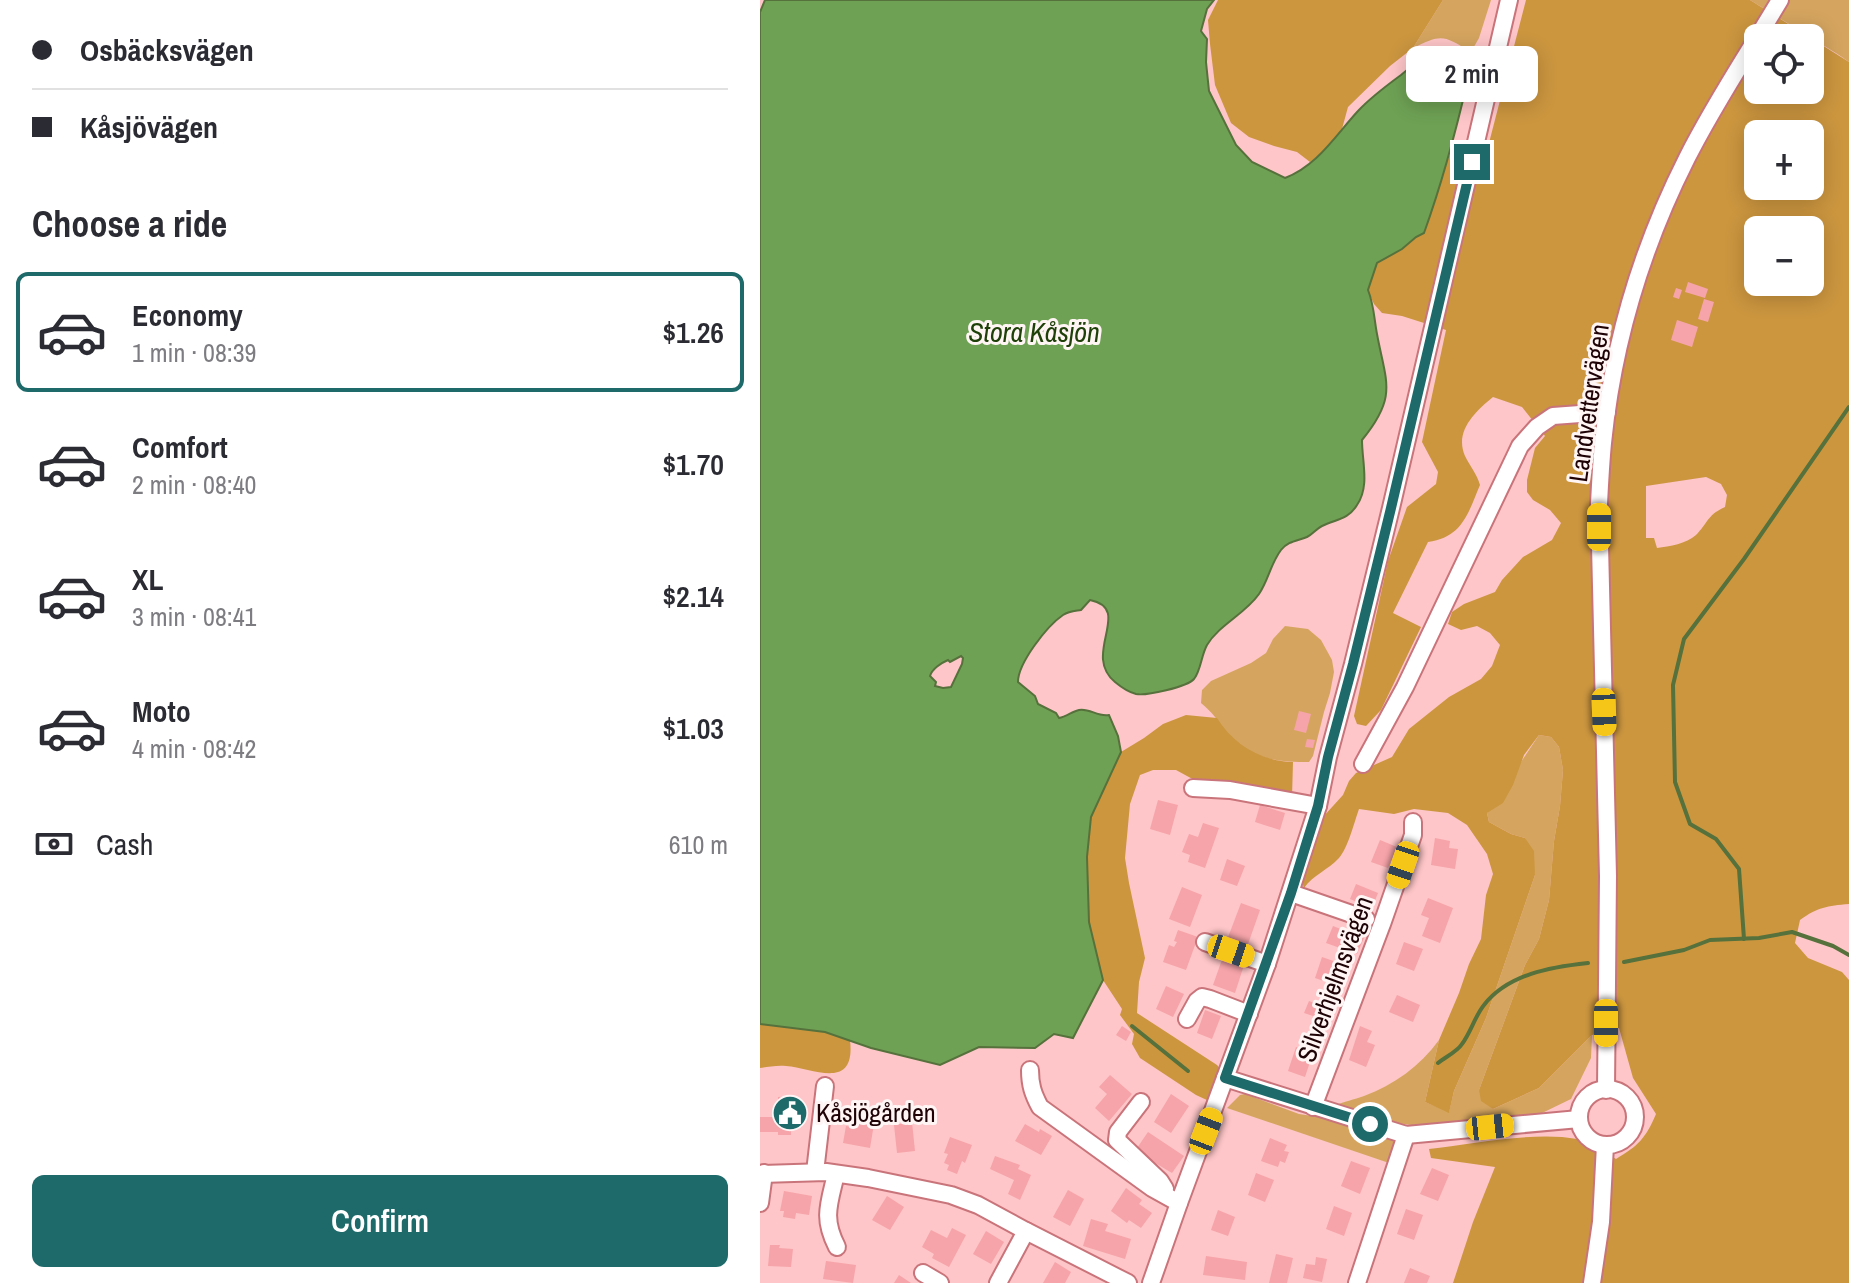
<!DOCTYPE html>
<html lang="en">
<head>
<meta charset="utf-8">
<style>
  body { margin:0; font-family:"Archivo Narrow",sans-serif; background:#f7f7f7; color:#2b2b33; height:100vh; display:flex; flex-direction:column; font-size:30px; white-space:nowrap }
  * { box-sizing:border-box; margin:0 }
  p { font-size:26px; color:#7c7c81 }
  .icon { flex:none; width:44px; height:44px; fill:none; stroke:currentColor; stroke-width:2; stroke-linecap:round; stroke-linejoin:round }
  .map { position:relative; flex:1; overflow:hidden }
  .details { display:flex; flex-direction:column; background:#fff; width:760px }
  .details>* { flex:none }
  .banner { display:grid; align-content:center; height:176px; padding:0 32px; background:#fff }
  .fabs { position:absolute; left:984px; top:24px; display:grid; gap:16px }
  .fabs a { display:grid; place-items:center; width:80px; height:80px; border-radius:12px; background:#fff; box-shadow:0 4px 20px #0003; font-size:40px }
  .end { position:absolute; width:36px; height:36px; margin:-18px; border:10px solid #1e6a6b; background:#fff; box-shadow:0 0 0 4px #fff }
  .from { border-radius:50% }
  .bubble { position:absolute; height:56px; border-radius:12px; background:#fff; box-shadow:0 4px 20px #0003; font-size:26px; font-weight:600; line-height:56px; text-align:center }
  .car { position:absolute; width:24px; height:48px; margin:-24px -12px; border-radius:10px; box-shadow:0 0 6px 2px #0007; background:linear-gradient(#f5c518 24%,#345 0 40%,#f5c518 0 76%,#345 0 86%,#f5c518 0) }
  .banner b { display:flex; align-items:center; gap:28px; height:76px; font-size:30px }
  .banner b+b { border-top:2px solid #e1e1e2 }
  .banner i { width:20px; height:20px; background:#2b2b33 }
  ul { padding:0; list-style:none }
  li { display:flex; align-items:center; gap:24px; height:120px; margin:0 16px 12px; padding:0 16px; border:4px solid transparent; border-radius:12px }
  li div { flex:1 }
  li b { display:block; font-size:30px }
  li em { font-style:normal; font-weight:600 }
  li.selected { border-color:#1e6a6b }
  li>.icon { width:72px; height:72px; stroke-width:1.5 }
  h2 { padding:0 32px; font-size:36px; line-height:96px }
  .pay { display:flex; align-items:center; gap:20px; height:88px; padding:0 32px; font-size:30px }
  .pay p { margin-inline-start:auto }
  .action { display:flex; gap:16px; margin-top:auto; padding:16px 32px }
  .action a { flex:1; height:92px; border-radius:12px; background:#1e6a6b; color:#fff; font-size:32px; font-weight:600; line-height:92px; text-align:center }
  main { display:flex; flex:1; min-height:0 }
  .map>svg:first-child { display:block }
</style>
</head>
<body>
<main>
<section class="details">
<div class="banner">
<b><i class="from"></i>Osbäcksvägen</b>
<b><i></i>Kåsjövägen</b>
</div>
<h2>Choose a ride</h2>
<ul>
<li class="selected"><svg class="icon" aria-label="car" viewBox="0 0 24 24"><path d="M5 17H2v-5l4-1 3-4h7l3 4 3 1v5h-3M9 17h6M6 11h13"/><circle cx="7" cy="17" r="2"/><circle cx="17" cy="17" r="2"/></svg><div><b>Economy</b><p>1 min · 08:39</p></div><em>$1.26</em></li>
<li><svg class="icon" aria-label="car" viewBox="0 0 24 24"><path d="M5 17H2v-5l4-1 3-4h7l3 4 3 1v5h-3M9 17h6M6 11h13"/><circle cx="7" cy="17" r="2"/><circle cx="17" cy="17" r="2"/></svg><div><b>Comfort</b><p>2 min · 08:40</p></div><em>$1.70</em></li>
<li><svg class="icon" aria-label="car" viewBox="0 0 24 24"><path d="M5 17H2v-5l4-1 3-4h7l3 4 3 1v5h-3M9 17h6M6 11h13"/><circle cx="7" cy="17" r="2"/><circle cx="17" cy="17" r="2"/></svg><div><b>XL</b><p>3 min · 08:41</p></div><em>$2.14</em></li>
<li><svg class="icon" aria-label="car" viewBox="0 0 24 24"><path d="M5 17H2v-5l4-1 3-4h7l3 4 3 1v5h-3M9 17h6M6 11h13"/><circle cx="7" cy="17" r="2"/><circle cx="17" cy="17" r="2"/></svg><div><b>Moto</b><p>4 min · 08:42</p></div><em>$1.03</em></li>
</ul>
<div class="pay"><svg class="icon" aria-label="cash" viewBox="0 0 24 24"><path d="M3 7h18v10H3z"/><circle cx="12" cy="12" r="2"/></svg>Cash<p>610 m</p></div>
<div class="action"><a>Confirm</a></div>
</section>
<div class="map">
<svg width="1089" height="1283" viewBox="0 0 1089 1283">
  <rect width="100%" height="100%" fill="#fec6c8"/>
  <g fill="#d5a55f">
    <path d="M683 0H731L719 38 711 52C683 35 682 34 653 48Z"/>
    <path d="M990 0H1089V62L1079 55Z"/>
    <path d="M525 626 548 629 561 640 572 660 574 672 570 693 564 712 553 756 549 762C516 762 491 759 466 733 462 728 459 721 455 717 451 712 446 707 441 703L442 690 451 681 491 663 506 653 513 639Z"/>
    <path d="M779 735 791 737 799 747 803 770 800 806 794 841 789 900 779 939 765 965 719 1090 733 1109 779 1088 832 1035 831 1058 811 1099 780 1114 665 1127 623 1121 574 1106C584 1101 594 1100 604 1096 634 1085 660 1066 679 1040L665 1102 689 1112 694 1091 726 1018 775 875 765 838 751 834 729 822 727 813Z"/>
    <path d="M485 1094 539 1114 559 1117 633 1139 634 1147 629 1163 467 1108 480 1095Z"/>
  </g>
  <g fill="#cc963f" fill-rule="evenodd">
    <path d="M458 0H683L653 48 630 66 588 107 582 129 568 148 550 162 537 152 514 146 489 137 471 123 455 85 450 44 448 20Z"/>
    <path d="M766 0H990L1089 62V904C1067 906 1058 907 1040 920L1035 943 1048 958 1082 972 1089 980V1283H693L713 1222 735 1167 671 1158 669 1149C712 1144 775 1131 817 1139 831 1142 844 1152 856 1159 878 1146 886 1138 896 1114L873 1078 859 1028 832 1035 779 1088 733 1109 721 1101 719 1090 765 965 779 939 789 900 794 841 800 806 803 770 799 747 791 737 779 735 764 755 753 785 743 803 727 813 729 822 751 834 765 838 774 851 775 875 726 1018 694 1091 689 1113 665 1102 679 1040 699 993 709 964 721 939 726 895 733 874 727 854 707 825 688 813 654 809 634 814 599 809C594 823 588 848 579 858 568 870 553 875 544 888L542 882 563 817 583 795 589 781 596 773 632 757 649 729 689 697 721 679 732 666 740 645 730 633 717 626 701 630 688 624 692 612 704 604 735 592 742 580 763 557 792 540 801 523 790 510 773 500 767 492V480L775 448 785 436 762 407 733 397C716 411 694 431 705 456 710 466 717 474 720 485 708 513 703 537 668 542L633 613 661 627 621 710 606 726 597 724 594 716 628 561 647 507 676 484 678 472 662 442 686 330 642 316 622 313 614 304 608 291 617 263C629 255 643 249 654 238 675 215 680 180 691 151L722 170ZM998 38H1050V90H998ZM998 134H1050V186H998ZM998 230H1050V282H998ZM946 477 961 484 967 495 965 507C947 515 948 523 936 535 926 544 910 546 897 548L894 538H886V486Z"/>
    <path d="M426 715 457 718C474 745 501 761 533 762L532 797 438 782 416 770H393L380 775 370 804 365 858 369 883 385 958 379 982 377 1013 457 1065 462 1071 449 1101 436 1095 380 1058 372 1044 374 1034 360 1015 362 1009 343 980 329 922 327 857 331 817 361 752 384 738 403 724Z"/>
    <path d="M0 1024 65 1032 90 1040C96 1092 53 1068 26 1066 17 1065 8 1067 0 1068Z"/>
  </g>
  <path fill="#6ea154" stroke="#56713c" stroke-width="2" fill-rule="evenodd" d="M5 0H454L447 9 441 31 447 39 446 62 449 91 476 145 492 162 525 178C557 166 575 136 598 111 610 98 626 86 641 75 648 69 658 61 667 58 681 54 697 61 709 67L708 79C696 131 682 183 664 233L656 237 642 249 617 263 608 290C614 305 614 318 617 334 626 383 638 396 602 440 602 462 610 486 597 505 588 520 576 519 562 526 556 529 553 534 547 537 537 541 528 541 521 550 511 563 508 581 499 594 485 614 459 625 447 645 441 656 441 670 434 679 427 687 386 696 376 694 368 692 361 687 355 682 321 654 374 609 330 600L321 610C315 611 309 611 303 615 287 626 258 663 258 682L275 696 278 704 296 713 299 718C306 717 313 711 319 710 330 708 337 717 349 715L358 736 361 752 331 817 327 857 329 922 343 980 313 1038 294 1034 275 1048 219 1047 180 1065 111 1048 65 1032 0 1024V12ZM201 656 203 658 202 664 191 687 183 688 175 686 176 682 170 676C172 669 181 663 188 660L190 662Z"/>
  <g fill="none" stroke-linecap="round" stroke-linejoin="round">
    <g stroke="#56713c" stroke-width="4">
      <path d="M984 939 979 869 956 839 930 824 915 782 913 685 924 639 984 559 1089 407"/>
      <path d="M864 962 924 950 950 940 999 938 1032 932 1073 946 1089 955"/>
      <path d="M372 1026 428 1071"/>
      <path d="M678 1063C685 1057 697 1052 702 1044 711 1032 715 1016 724 1005 748 974 791 967 828 963"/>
    </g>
  </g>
  <g fill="#f6a4a9">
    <path d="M928 282 948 289 945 298 925 292Z"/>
    <path d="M916 288 922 290 919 299 913 297Z"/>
    <path d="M944 299 954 302 948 322 938 319Z"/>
    <path d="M917 320 938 327 932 347 911 340Z"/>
    <path d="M539 711 551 714 546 733 534 730Z"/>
    <path d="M547 739 555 740 553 748 545 747Z"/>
    <path d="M398 800 418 805 410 835 390 829Z"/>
    <path d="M500 805 525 813 520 830 495 822Z"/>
    <path d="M443 823 459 828 445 868 428 862 430 855 422 852 429 834 438 837Z"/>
    <path d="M675 838 690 841 689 848 698 849 695 869 671 865Z"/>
    <path d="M620 840 637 847 628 868 611 862Z"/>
    <path d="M467 859 485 866 477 886 460 880Z"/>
    <path d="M596 884 618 893 612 908 590 899Z"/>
    <path d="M422 887 442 895 430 927 409 919Z"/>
    <path d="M668 898 693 908 680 943 662 936 669 918 661 915Z"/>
    <path d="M481 903 500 910 487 947 467 940Z"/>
    <path d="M573 926 604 938 597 954 566 943Z"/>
    <path d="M418 930 438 937 426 970 403 962 409 945 414 947 417 942 414 941Z"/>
    <path d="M644 942 663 949 654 971 636 964Z"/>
    <path d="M464 954 485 962 475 993 453 985Z"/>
    <path d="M562 957 582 964 575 985 555 978Z"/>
    <path d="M406 986 424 994 413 1017 396 1009Z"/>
    <path d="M637 995 660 1005 653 1022 629 1012Z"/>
    <path d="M549 1001 573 1010 564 1035 549 1029 553 1016 544 1013Z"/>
    <path d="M445 1010 461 1016 452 1039 437 1033Z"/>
    <path d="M362 1026 371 1032 366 1041 356 1035Z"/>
    <path d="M600 1026 612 1031 607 1042 615 1045 606 1067 589 1060Z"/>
    <path d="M536 1047 553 1053 545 1077 528 1071Z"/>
    <path d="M350 1075 372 1094 349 1121 335 1108 347 1094 339 1087Z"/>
    <path d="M411 1094 429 1106 411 1133 394 1122Z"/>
    <path d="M36 1096V1109L41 1110 42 1127H31V1135H18V1132H0V1117H18V1097Z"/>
    <path d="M98 1121 114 1124 110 1148 83 1143 86 1126 97 1128Z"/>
    <path d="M152 1122 155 1151 137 1153 134 1125Z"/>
    <path d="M265 1124 279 1132 280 1129 292 1136 281 1155 255 1141Z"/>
    <path d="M388 1132 424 1156 412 1173 375 1151Z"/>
    <path d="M190 1137 212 1145 205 1163 202 1161 197 1174 187 1170 189 1165 184 1163 188 1154 184 1153Z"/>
    <path d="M510 1138 527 1145 524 1151 529 1152 525 1163 520 1161 518 1167 501 1161Z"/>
    <path d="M235 1156 260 1165 258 1169 271 1175 260 1200 248 1194 254 1180 230 1169Z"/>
    <path d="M591 1161 610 1168 600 1194 581 1186Z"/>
    <path d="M672 1168 689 1175 678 1201 660 1194Z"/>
    <path d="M496 1173 514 1180 505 1202 488 1195Z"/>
    <path d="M366 1188 382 1200 379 1204 392 1213 381 1228 369 1220 367 1223 351 1211Z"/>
    <path d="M308 1190 324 1199 310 1226 293 1217Z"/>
    <path d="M24 1191 52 1196 49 1215 36 1213 35 1219 23 1217 24 1211H20Z"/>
    <path d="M127 1196 144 1207 130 1230 112 1220Z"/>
    <path d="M574 1206 592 1213 584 1236 566 1229Z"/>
    <path d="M646 1209 663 1215 654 1240 637 1234Z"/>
    <path d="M458 1210 475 1217 468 1236 451 1230Z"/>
    <path d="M331 1219 348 1224 345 1231 371 1239 365 1259 323 1246Z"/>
    <path d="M192 1228 206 1235 189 1267 172 1258 174 1254 162 1247 171 1230 187 1238Z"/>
    <path d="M226 1231 244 1242 231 1264 213 1254Z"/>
    <path d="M10 1245H20L19 1248 33 1249 31 1267 8 1266Z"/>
    <path d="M516 1254 533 1258 527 1283H509Z"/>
    <path d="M446 1256 487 1262 485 1280 443 1275Z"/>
    <path d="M556 1257 567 1259 562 1282 543 1278 546 1264 555 1265Z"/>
    <path d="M66 1261 96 1265 93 1283 63 1279Z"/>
    <path d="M295 1262 311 1272 305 1283H283Z"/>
    <path d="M650 1268 670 1276 667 1283H644Z"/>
    <path d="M139 1275 151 1283H134Z"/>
  </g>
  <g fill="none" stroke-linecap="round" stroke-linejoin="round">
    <defs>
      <g id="minor">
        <path d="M603 764 645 687 760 446 777 427 793 416 847 412"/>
        <path d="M433 788 470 790 558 806"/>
        <path d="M531 893 606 919"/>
        <path d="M445 942 507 964"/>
        <path d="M427 1019 437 1001 442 997 450 999 489 1014"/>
        <path d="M270 1070C270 1085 273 1094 280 1107L392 1188 419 1203"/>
        <path d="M465 1078 646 1135 819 1119"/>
        <circle cx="847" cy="1117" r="28"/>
        <path d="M846 1090 848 876 839 504C840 484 841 464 843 443 853 344 882 247 927 158 954 104 989 52 1020 0"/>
        <path d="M381 1102 358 1132 357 1140 400 1181 405 1189"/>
        <path d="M553 1107 622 924 653 835V822"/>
        <path d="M55 1172 65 1086"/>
        <path d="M0 1174 66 1172 108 1178 191 1195 218 1205 266 1231 368 1283"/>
        <path d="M76 1174C69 1204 62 1218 77 1247"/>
        <path d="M0 1203 4 1173"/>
        <path d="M163 1273 180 1283"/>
        <path d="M238 1283 266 1231"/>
        <path d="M391 1283 419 1203 507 964 558 806 568 757 593 664 631 508 749 0"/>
        <path d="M597 1283 646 1135"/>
        <path d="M832 1283 841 1222 845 1145"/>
      </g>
    </defs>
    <use href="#minor" stroke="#c9747a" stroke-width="20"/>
    <use href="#minor" stroke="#fff" stroke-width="16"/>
  </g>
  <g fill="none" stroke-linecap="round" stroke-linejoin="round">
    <path stroke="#1e6a6b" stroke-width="10" d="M610 1124 465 1078 531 893 558 806 568 757 593 664 631 508 712 162"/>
  </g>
  <defs>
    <symbol id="civic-disc" viewBox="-11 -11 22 22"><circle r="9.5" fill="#1e6a6b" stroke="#fff5f5"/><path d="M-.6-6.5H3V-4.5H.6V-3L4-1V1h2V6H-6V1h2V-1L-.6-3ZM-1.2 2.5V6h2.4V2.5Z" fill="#fff"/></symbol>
  </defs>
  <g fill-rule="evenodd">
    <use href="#civic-disc" x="10" y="1093" width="40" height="40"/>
  </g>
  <g text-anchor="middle" stroke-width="6" stroke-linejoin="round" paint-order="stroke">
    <g font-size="26" fill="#1e0205" stroke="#fff5f5">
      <text transform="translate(829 403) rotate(-82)" y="9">Landvettervägen</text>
      <text transform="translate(575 979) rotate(-70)" y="9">Silverhjelmsvägen</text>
    </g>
    <g font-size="26" fill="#1e0205" stroke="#fff5f5" text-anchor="start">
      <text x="56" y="1122">Kåsjögården</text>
    </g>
    <g font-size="28" font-style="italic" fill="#1f4109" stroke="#fff5f5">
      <text x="274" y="342">Stora Kåsjön</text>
    </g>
  </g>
</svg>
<div class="fabs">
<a><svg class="icon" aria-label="locate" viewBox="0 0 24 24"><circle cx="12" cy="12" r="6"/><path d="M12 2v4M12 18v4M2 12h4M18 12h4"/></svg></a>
<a>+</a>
<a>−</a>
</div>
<i class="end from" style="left:610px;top:1124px"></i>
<i class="end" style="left:712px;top:162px"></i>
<div class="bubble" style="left:646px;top:46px;width:132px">2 min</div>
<i class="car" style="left:839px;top:527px;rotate:0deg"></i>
<i class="car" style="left:844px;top:712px;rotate:178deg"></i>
<i class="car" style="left:643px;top:865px;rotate:199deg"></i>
<i class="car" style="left:471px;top:951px;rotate:109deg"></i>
<i class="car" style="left:846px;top:1023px;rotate:180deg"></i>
<i class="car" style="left:730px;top:1127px;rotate:84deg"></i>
<i class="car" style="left:446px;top:1131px;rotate:21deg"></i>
</div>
</main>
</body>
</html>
